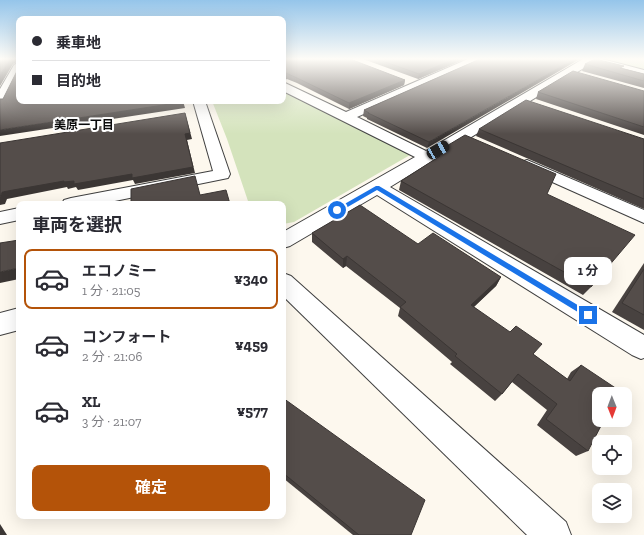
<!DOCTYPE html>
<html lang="ja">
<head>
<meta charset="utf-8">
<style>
  body { margin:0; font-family:"Zilla Slab","Noto Sans JP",serif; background:#f2f2f3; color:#2b2b33; height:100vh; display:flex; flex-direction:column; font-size:15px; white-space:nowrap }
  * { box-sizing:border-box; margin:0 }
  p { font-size:13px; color:#7c7c81 }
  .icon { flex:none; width:22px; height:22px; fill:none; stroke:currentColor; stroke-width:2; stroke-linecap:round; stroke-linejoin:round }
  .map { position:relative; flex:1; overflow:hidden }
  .details { position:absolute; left:16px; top:201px; width:270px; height:318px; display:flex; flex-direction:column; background:#fff; border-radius:8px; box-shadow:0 4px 16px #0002 }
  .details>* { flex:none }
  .top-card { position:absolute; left:16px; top:16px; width:270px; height:88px; border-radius:8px; box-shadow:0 4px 16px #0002; display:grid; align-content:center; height:88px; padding:0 16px; background:#fff }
  .needle { width:26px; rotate:179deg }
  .fabs { position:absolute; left:592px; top:387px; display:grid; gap:8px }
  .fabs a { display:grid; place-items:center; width:40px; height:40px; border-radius:8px; background:#fff; box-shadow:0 4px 16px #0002; font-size:20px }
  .end { position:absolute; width:18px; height:18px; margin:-9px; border:5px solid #1a73e8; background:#fff; box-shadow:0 0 0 2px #fff }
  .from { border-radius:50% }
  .bubble { position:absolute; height:28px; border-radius:8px; background:#fff; box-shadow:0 4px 16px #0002; font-size:13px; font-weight:700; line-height:28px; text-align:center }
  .car { position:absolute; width:12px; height:24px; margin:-12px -6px; border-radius:5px; box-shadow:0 0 3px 1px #0007; background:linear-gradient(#222 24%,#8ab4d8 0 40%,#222 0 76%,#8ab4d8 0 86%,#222 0) }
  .top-card b { display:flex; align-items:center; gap:14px; height:38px; font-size:15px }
  .top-card b+b { border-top:1px solid #e1e1e2 }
  .top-card i { width:10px; height:10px; background:#2b2b33 }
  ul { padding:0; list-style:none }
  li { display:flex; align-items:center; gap:12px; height:60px; margin:0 8px 6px; padding:0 8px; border:2px solid transparent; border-radius:8px }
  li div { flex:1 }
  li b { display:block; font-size:15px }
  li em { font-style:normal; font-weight:700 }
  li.on { border-color:#b45309 }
  li>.icon { width:36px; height:36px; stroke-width:1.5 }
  h2 { padding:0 16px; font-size:18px; line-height:48px }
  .action { display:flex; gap:8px; margin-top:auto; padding:8px 16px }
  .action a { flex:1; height:46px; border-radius:8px; background:#b45309; color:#fff; font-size:16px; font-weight:700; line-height:46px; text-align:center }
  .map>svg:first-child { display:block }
</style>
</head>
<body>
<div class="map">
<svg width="644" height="535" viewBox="0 0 644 535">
  <rect width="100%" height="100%" fill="#fdf8ee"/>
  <g fill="#d4e3bc">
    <path d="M598 59H644V71Z"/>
    <path d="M283 92 410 155 294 222 283 224V204H249L227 139 212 101H283Z"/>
  </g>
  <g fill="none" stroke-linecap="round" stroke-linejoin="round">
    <defs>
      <g id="minor">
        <path d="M468 59H482L481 61 357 117 426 151 583 59H602L644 70V76L592 63 390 187 644 335V358L641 359 632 355 377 195 290 246 283 248V232L415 157 283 91V82L346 112Z"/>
        <path d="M19 62V76L6 101 5 104 0 105V89L14 65Z"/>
        <path d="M193 101H205L230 174 228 178 100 204H62L64 200 71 198 213 171Z"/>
        <path d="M527 160 644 210V223L521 168 519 165 521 162Z"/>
        <path d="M19 208V220L0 224V212Z"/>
        <path d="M283 273 291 276 566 522 571 535H527L283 296Z"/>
        <path d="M19 308V330L0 335V313Z"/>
      </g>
    </defs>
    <use href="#minor" stroke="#3f3f3f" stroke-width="2"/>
    <use href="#minor" fill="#fff" fill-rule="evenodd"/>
  </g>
  <g fill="#484240">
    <path d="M283 59 405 80 404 85 349 109 297 83 287 79 283 80Z"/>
    <path d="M363 59H465L418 79Z"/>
    <path d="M480 59 427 148 367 119V118L363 116 364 110Z"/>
    <path d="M585 64 622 68 644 74V88L582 71Z"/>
    <path d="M644 91V135L536 99 538 92Z"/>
    <path d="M479 129 644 139V209L476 136Z"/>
    <path d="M445 147 547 194 591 287 583 295 399 190 401 181 437 158V155L444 151Z"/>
    <path d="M312 233 418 244 501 277 496 286 474 307 533 354 567 379 571 372 581 365 588 451 576 456 537 425 547 410 512 382 502 394 495 401 450 364 452 362 398 316 400 308 346 266 343 268 312 242Z"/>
    <path d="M644 263V330L612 312Z"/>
    <path d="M283 398 411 535H353L283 478Z"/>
  </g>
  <g fill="#3b3634">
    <path d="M10 59H18L19 61 13 64 0 86V75Z"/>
    <path d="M454 59H465L418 79 419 74Z"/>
    <path d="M574 59H580L427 148 429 142Z"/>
    <path d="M286 73 287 79 283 80V74Z"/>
    <path d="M405 80 404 85 349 109V103Z"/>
    <path d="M183 101 185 108 0 136V130Z"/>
    <path d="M185 113 192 139 187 140 195 173 135 184 133 180 78 190 76 187 68 189 67 187 7 199 5 204 0 205V197L2 192 185 134Z"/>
    <path d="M347 256 346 266 343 268V259Z"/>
    <path d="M19 268V279L0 283V272Z"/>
    <path d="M501 277 496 286 466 314 471 305Z"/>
    <path d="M0 524 7 535H0Z"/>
  </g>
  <g fill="#544d4a" stroke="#3b3634">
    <path d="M0 59H10L0 75Z"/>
    <path d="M16 59H19V101H183V102L0 130V99H3L17 71Z"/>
    <path d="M283 59H350L405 80 349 103 297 78 286 73 283 74Z"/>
    <path d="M377 59H454L419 74Z"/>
    <path d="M480 59H574L429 142 368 113H369L364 110Z"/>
    <path d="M595 59 624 66 620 68 644 74V81L585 64Z"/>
    <path d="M573 71 644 91V127L538 92Z"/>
    <path d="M526 100 644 139V199L479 129Z"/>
    <path d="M185 113 190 133 185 134 193 167 132 178V174L74 184V181L64 182V181L2 192 0 197V143Z"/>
    <path d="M465 135 556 174 547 194 635 235 591 287 401 181 440 156 437 155 449 148 445 147Z"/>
    <path d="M195 176 200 195 226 190 230 204H131V189Z"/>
    <path d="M360 205 418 244 433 233 501 277 471 305 510 332 516 326 542 344 533 354 570 381 581 365 620 391 618 394H599V420H604L588 451 546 419 557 404 518 374 502 394 455 356 457 354 400 307 406 302 347 256 343 259 312 233Z"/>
    <path d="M19 240V268L0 272V243Z"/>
    <path d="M644 269V315L622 303Z"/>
    <path d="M283 398 425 500 411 535H359L283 473Z"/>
  </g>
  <linearGradient id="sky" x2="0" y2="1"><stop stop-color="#95c5ea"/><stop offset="0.44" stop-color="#fefcf7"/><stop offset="1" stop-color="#fefcf7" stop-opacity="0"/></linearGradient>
  <rect width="644" height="134" fill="url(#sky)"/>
  <path fill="#1a73e8" d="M376 186H379L591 313V317H586L377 190 339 212 334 210Z"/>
  <g text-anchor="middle" stroke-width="4" stroke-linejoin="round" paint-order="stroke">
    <g font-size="12" font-weight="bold" fill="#0c0c0c" stroke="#fff">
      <text x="84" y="129">美原一丁目</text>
    </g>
  </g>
</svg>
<div class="fabs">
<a><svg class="needle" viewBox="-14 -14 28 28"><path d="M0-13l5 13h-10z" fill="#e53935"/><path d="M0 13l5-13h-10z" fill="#7c7c81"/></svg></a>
<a><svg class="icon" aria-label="locate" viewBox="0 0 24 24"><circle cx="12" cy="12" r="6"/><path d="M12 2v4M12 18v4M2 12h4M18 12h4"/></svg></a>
<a><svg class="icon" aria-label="layers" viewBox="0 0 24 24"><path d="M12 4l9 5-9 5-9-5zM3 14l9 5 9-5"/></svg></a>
</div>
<i class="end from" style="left:337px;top:210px"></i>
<i class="end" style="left:588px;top:315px"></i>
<div class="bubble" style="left:564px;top:257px;width:48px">1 分</div>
<i class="car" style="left:438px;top:150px;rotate:60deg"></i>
<div class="top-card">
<b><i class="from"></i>乗車地</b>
<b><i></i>目的地</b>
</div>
<section class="details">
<h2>車両を選択</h2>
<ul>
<li class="on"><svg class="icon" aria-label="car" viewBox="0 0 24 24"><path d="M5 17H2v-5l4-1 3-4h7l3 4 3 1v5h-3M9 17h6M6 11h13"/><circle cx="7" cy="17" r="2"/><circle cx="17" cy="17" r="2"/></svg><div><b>エコノミー</b><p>1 分 · 21:05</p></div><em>¥340</em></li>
<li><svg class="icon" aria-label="car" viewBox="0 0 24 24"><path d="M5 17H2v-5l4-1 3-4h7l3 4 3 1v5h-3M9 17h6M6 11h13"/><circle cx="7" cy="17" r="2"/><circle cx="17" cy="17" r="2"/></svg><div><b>コンフォート</b><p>2 分 · 21:06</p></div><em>¥459</em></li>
<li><svg class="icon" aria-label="car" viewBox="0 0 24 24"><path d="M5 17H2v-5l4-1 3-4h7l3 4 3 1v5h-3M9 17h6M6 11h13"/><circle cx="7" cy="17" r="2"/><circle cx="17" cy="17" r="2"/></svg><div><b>XL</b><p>3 分 · 21:07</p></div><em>¥577</em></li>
</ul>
<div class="action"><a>確定</a></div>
</section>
</div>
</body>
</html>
